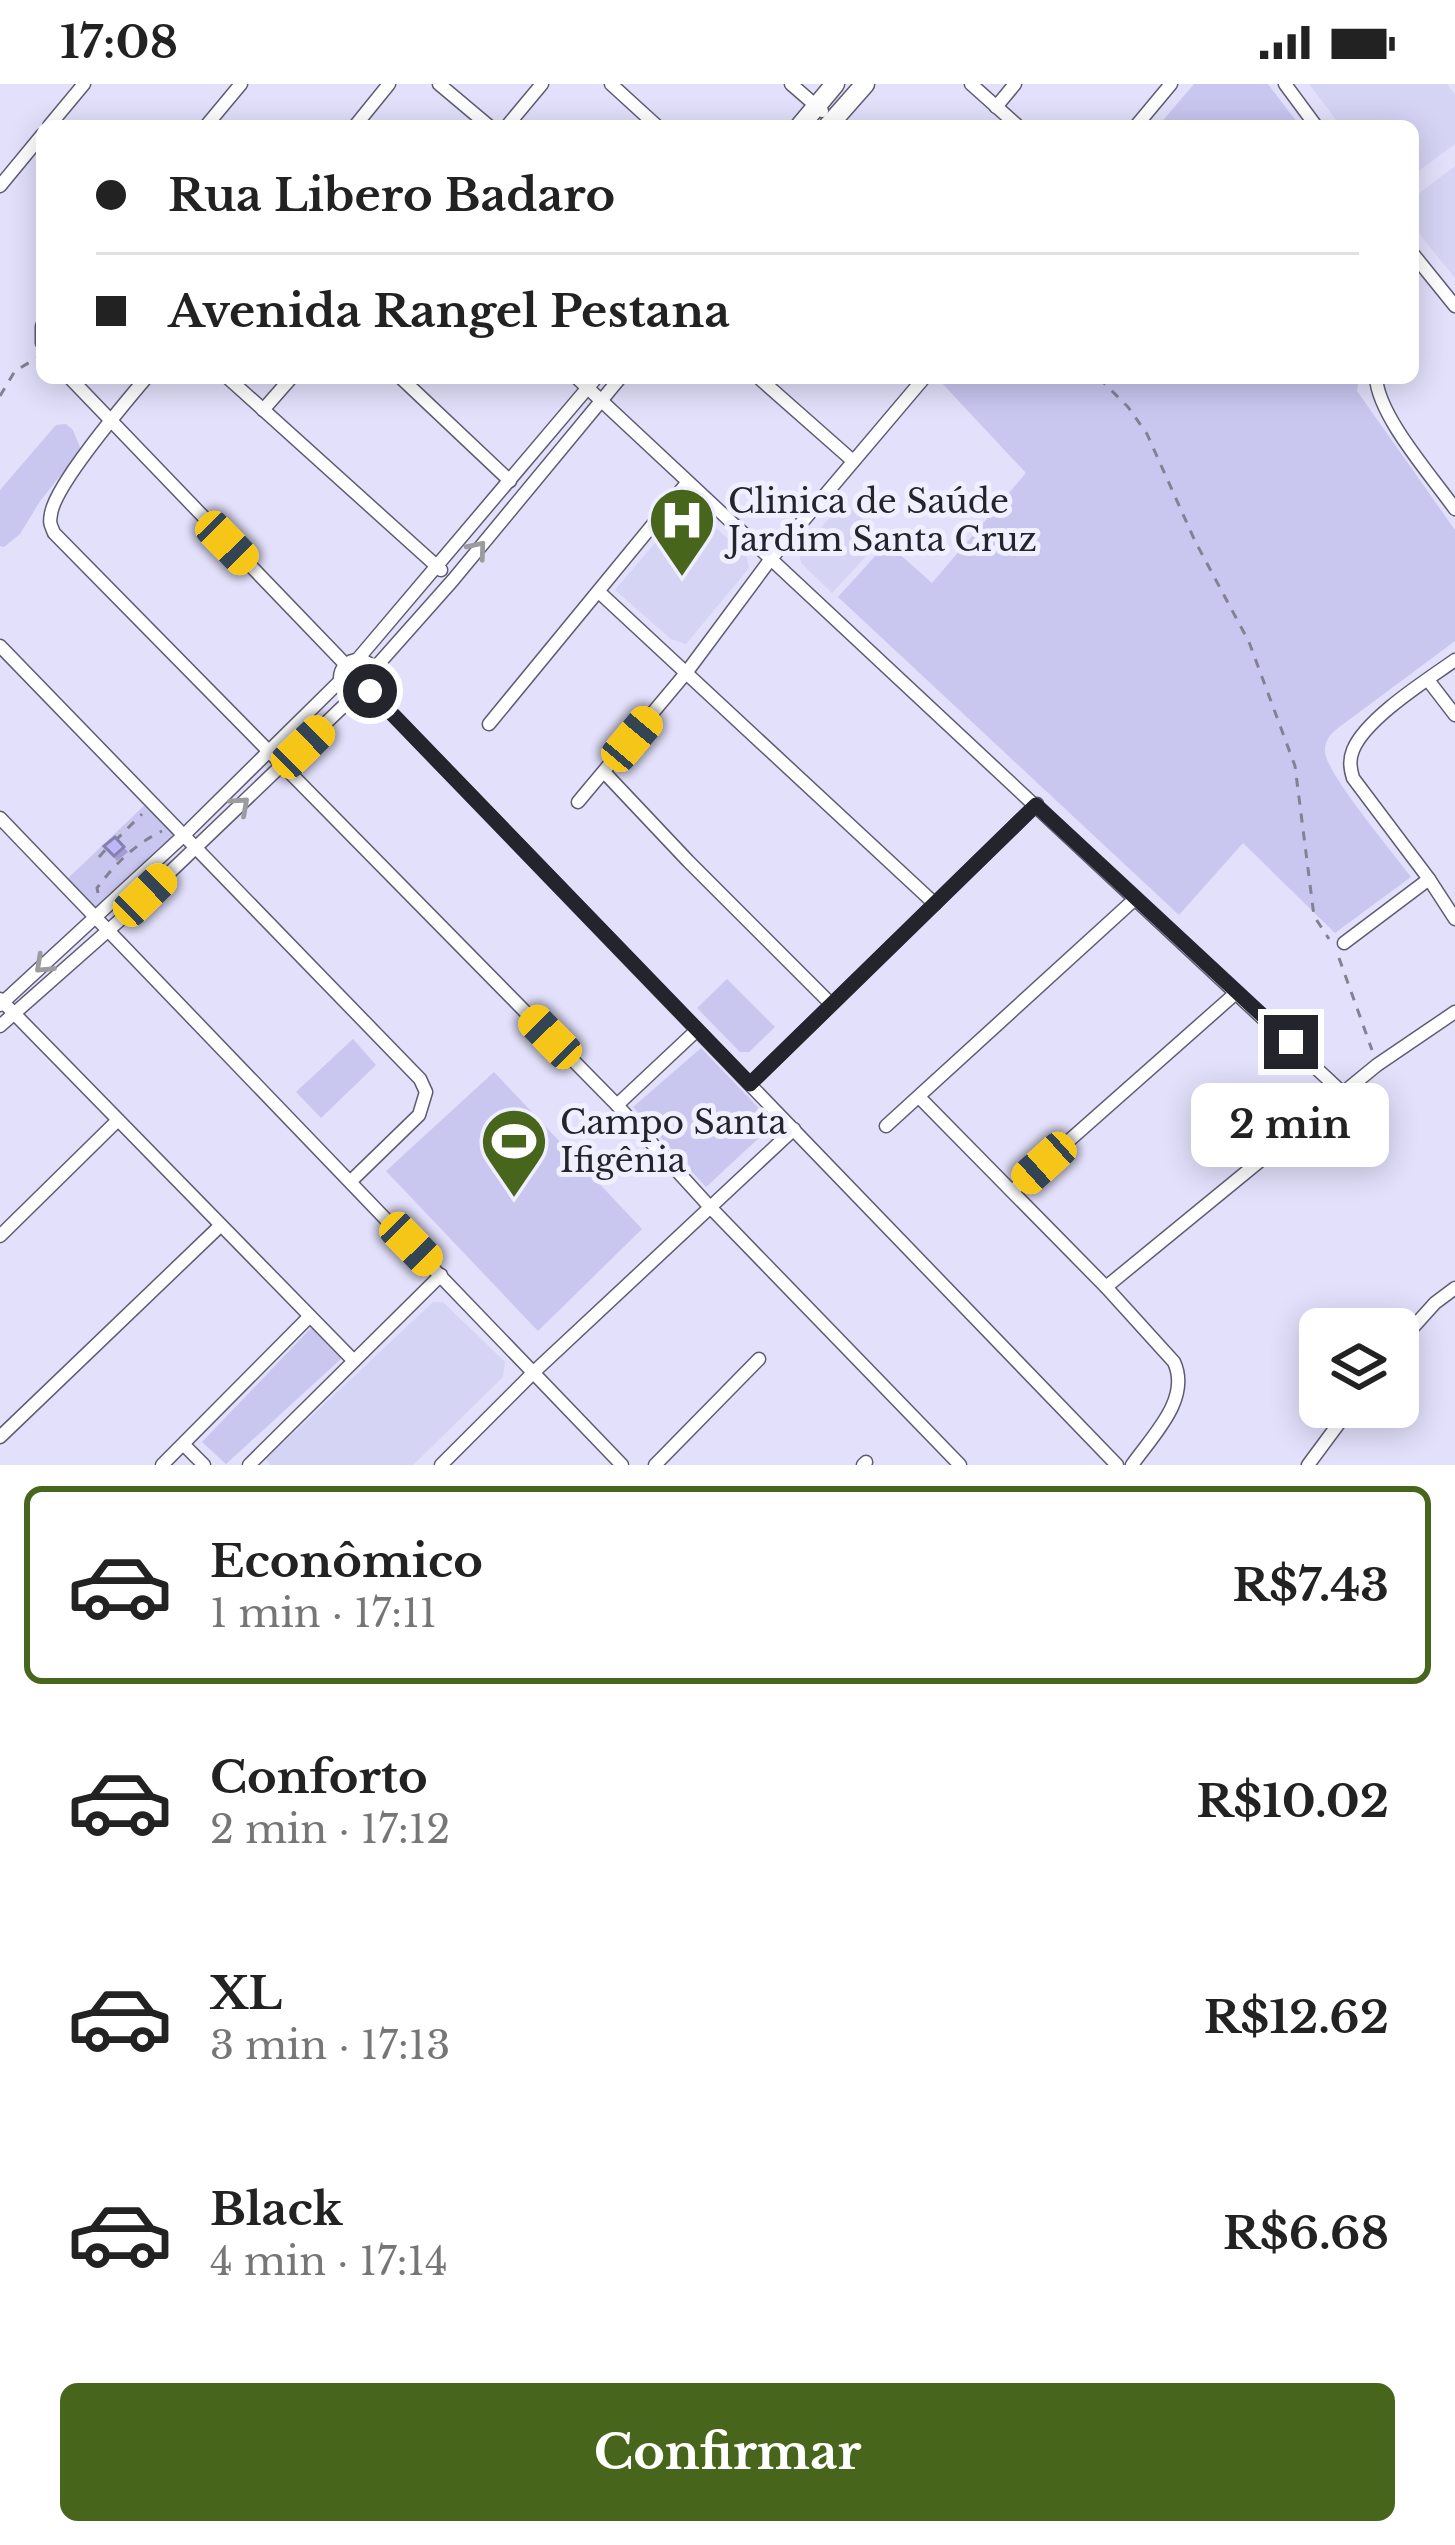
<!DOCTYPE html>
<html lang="pt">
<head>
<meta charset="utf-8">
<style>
  body { margin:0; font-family:"Libre Baskerville",serif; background:#f6f6f6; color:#222; height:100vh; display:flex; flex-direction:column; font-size:45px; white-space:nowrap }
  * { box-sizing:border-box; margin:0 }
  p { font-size:39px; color:#767676 }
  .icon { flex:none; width:66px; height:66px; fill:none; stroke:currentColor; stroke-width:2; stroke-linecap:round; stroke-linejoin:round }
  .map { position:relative; height:1381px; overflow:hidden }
  .sheet { display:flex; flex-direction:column; background:#fff; flex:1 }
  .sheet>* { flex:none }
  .hud { position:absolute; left:36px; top:36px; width:1383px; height:264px; border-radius:18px; box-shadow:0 6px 30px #0003; display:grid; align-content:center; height:264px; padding:0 60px; background:#fff }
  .controls { position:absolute; left:1299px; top:1224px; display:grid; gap:24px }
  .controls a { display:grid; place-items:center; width:120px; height:120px; border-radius:18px; background:#fff; box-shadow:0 6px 30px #0003; font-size:60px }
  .end { position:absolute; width:54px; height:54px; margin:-27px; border:15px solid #24242d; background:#fff; box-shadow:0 0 0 6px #fff }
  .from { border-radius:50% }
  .bubble { position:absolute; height:84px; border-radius:18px; background:#fff; box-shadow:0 6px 30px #0003; font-size:39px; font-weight:700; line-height:84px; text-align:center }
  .car { position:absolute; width:36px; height:72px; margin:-36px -18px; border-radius:15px; box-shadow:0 0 9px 3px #0007; background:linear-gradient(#f5c518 24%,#345 0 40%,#f5c518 0 76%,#345 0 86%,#f5c518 0) }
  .hud b { display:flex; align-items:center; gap:42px; height:114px; font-size:45px }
  .hud b+b { border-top:3px solid #e0e0e0 }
  .hud i { width:30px; height:30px; background:#222 }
  ul { padding:21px 0 0; list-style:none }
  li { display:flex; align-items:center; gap:36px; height:198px; margin:0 24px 18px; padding:0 36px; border:6px solid transparent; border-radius:18px }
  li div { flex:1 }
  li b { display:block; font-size:45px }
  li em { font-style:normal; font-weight:700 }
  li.current { border-color:#47661b }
  li>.icon { width:108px; height:108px; stroke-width:1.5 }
  .cta { display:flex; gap:24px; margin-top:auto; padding:24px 60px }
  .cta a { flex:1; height:138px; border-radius:18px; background:#47661b; color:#fff; font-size:48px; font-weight:700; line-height:138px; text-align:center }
  .status { display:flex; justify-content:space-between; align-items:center; height:84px; padding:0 60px; background:#fff; direction:ltr }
  .status svg { height:33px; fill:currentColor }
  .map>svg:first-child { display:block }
</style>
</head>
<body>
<div class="status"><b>17:08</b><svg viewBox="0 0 49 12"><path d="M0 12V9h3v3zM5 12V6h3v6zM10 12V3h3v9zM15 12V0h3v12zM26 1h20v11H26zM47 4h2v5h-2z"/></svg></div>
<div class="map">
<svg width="1455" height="1381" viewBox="0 0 1455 1381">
  <rect width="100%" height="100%" fill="#e2e0fb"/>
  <g fill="#d6d4f5">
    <path d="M1309 0H1447L1455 11V60L1413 91V42H1341Z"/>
    <path d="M1455 82V194L1413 142V114Z"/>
    <path d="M844 418 883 454 832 509 801 479 799 468Z"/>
    <path d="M688 420 746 470 749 484 686 560 671 555 615 506Z"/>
    <path d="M433 1218H443L505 1278 503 1293 413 1381H271L266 1375Z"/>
  </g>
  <g fill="#c9c6f0">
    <path d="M1194 0H1268L1300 42H1158Z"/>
    <path d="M942 294H1359L1357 307 1455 446V557L1338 644C1330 650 1324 658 1325 668 1326 689 1395 771 1411 793L1335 849 1243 759 1179 831 838 513 887 459 932 499 1026 389 940 297Z"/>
    <path d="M66 340 73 346 81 366 40 417 20 450 4 463 0 462V406L56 341Z"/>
    <path d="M149 717 181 750 95 832 63 799Z"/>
    <path d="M727 895 775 943 749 968H740L697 924Z"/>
    <path d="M353 955 376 981 321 1034 296 1008Z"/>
    <path d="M701 964 774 1040 706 1103 633 1023Z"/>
    <path d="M494 988 642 1145 538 1247 386 1087Z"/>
    <path d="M312 1243 343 1273 226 1380 202 1358Z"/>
  </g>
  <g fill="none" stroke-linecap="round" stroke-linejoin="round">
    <defs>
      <g id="street">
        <path d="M439 0 489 42"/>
        <path d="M611 0 657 42"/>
        <path d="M791 0 822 27"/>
        <path d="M971 0 1018 42"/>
        <path d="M1285 0 1316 42"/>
        <path d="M996 23 1015 0"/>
        <path d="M49 42 84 0"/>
        <path d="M206 42 241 0"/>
        <path d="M355 42 389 0"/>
        <path d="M507 42 542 0"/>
        <path d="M1136 42 1171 0"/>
        <path d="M0 102 42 51"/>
        <path d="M1413 170 1455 222"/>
        <path d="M42 242V259"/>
        <path d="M70 294 345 580"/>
        <path d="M146 294C124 320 55 401 51 430 49 440 51 441 54 449L617 1021 709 1122 960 1381"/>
        <path d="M228 294 441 486"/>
        <path d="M401 294 510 397"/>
        <path d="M577 294 1377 1041"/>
        <path d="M759 294 853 377"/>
        <path d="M1376 294C1379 333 1431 391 1455 425"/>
        <path d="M263 326 291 294"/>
        <path d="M599 508 935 820"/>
        <path d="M0 562 420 995 426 1008 419 1031 351 1097"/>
        <circle cx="358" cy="594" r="18"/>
        <path d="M357 576 596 294"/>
        <path d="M1455 576C1427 596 1366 634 1353 666 1349 676 1350 684 1353 694L1429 795 1455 835"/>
        <path d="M374 585 453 496 620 294"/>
        <path d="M1428 596 1455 631"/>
        <path d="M370 607 1117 1381"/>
        <path d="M489 640 687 399"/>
        <path d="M604 688 688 777 831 920"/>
        <path d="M578 718 686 589 770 476 924 294"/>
        <path d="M0 734 622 1381"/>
        <path d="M1344 859 1429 795"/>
        <path d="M0 915 354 1277"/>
        <path d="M0 921 182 753 340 597"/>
        <path d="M0 942 120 836 354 612"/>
        <path d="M750 1000 1037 720"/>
        <path d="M919 1013 1106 1203 1174 1278C1191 1315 1153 1351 1132 1381"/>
        <path d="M617 1021 697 946"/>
        <path d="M886 1042 1136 814"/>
        <path d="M1012 1107 1237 908"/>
        <path d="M0 1152 118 1036"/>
        <path d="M1106 1203 1377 981 1455 928"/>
        <path d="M1398 1260 1435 1219 1455 1204"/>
        <path d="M0 1353 220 1142"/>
        <path d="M184 1361 204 1381"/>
        <path d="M162 1381 309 1233"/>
        <path d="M249 1381 441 1191"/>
        <path d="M441 1381 535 1287 794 1045"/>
        <path d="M655 1381 759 1275"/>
        <path d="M863 1381 866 1378"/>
        <path d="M1308 1381 1351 1323"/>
      </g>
      <g id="secondary">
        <path d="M800 42 835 0"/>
        <path d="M828 42 865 0"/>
      </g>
    </defs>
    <use href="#street" stroke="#5e5c73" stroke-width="15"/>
    <use href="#secondary" stroke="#5e5c73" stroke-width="21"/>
    <g stroke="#838294" stroke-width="3" stroke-dasharray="9 9" stroke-linecap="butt">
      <path d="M1099 294 1128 323 1147 350 1195 457 1249 558 1295 682 1314 832 1329 855"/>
      <path d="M0 312 15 287 40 272"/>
      <path d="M115 757 142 730"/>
      <path d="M99 773 108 763"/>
      <path d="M98 809 97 804C115 780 135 760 162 747"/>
      <path d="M1339 874 1372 966"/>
    </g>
    <use href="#street" stroke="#fff" stroke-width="12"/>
    <use href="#secondary" stroke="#fff" stroke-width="18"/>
  </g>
  <path fill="#a39dd4" d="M115 753 128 768 117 777 104 762Z"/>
  <path fill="#bdb7f7" stroke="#8480ad" stroke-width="3" d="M115 753 124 763 114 772 104 762Z"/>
  <defs><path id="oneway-chevron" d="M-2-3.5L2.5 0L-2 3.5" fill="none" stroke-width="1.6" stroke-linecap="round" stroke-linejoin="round" transform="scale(3)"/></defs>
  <g stroke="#9c9ca0">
    <use href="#oneway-chevron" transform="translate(478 465) rotate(-50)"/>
    <use href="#oneway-chevron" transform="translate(241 721) rotate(-42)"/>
    <use href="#oneway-chevron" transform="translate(43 881) rotate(137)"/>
  </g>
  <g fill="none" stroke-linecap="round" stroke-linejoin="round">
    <path stroke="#24242d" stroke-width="15" d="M370 607 750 1000 1036 721 1291 958"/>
  </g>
  <defs>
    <symbol id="hospital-pin" viewBox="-11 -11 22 30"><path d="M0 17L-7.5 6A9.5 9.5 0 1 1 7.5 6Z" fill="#47661b" stroke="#efefff"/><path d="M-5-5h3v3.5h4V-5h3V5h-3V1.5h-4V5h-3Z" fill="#fff"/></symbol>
    <symbol id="stadium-pin" viewBox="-11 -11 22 30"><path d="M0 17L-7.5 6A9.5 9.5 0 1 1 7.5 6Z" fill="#47661b" stroke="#efefff"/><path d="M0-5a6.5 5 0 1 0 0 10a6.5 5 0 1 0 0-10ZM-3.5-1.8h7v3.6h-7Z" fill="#fff"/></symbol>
  </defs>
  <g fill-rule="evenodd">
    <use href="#hospital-pin" x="644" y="398" width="76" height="104"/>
    <use href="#stadium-pin" x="476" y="1019" width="76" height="104"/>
  </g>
  <g text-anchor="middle" stroke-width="10" stroke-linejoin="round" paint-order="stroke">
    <g font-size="33" fill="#24242d" stroke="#efefff" text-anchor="start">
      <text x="728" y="429">Clinica de Saúde<tspan x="728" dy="38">Jardim Santa Cruz</tspan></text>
      <text x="560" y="1050">Campo Santa<tspan x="560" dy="38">Ifigênia</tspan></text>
    </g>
  </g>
</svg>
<div class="controls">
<a><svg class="icon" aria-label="layers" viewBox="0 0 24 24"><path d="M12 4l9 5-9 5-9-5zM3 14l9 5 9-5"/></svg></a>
</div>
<i class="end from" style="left:370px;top:607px"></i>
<i class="end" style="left:1291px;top:958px"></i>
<div class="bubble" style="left:1191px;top:999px;width:198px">2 min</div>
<i class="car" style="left:227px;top:459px;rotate:136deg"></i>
<i class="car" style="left:632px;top:655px;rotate:40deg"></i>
<i class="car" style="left:303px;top:663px;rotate:46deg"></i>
<i class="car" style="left:145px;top:811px;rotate:46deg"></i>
<i class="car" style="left:550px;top:953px;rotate:316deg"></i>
<i class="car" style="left:1044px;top:1079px;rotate:228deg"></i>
<i class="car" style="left:411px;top:1160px;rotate:136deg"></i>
<div class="hud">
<b><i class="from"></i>Rua Libero Badaro</b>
<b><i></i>Avenida Rangel Pestana</b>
</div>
</div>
<section class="sheet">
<ul>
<li class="current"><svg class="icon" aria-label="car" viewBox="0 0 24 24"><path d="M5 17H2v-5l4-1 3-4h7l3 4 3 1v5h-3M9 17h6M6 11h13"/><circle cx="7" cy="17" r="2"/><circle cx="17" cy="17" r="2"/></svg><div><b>Econômico</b><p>1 min · 17:11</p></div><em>R$7.43</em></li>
<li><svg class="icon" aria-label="car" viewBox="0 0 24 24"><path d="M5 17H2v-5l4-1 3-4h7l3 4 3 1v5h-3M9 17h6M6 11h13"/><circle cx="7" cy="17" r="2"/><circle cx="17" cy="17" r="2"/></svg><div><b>Conforto</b><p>2 min · 17:12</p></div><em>R$10.02</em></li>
<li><svg class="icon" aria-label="car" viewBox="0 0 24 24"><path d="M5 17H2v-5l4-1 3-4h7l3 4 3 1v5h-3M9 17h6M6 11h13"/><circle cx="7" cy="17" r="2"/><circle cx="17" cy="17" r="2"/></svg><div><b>XL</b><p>3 min · 17:13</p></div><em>R$12.62</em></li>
<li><svg class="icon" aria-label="car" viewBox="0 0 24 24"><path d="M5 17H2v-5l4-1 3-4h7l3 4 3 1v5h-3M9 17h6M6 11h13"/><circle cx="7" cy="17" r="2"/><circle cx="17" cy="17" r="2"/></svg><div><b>Black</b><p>4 min · 17:14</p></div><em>R$6.68</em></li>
</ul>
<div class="cta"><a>Confirmar</a></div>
</section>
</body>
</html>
